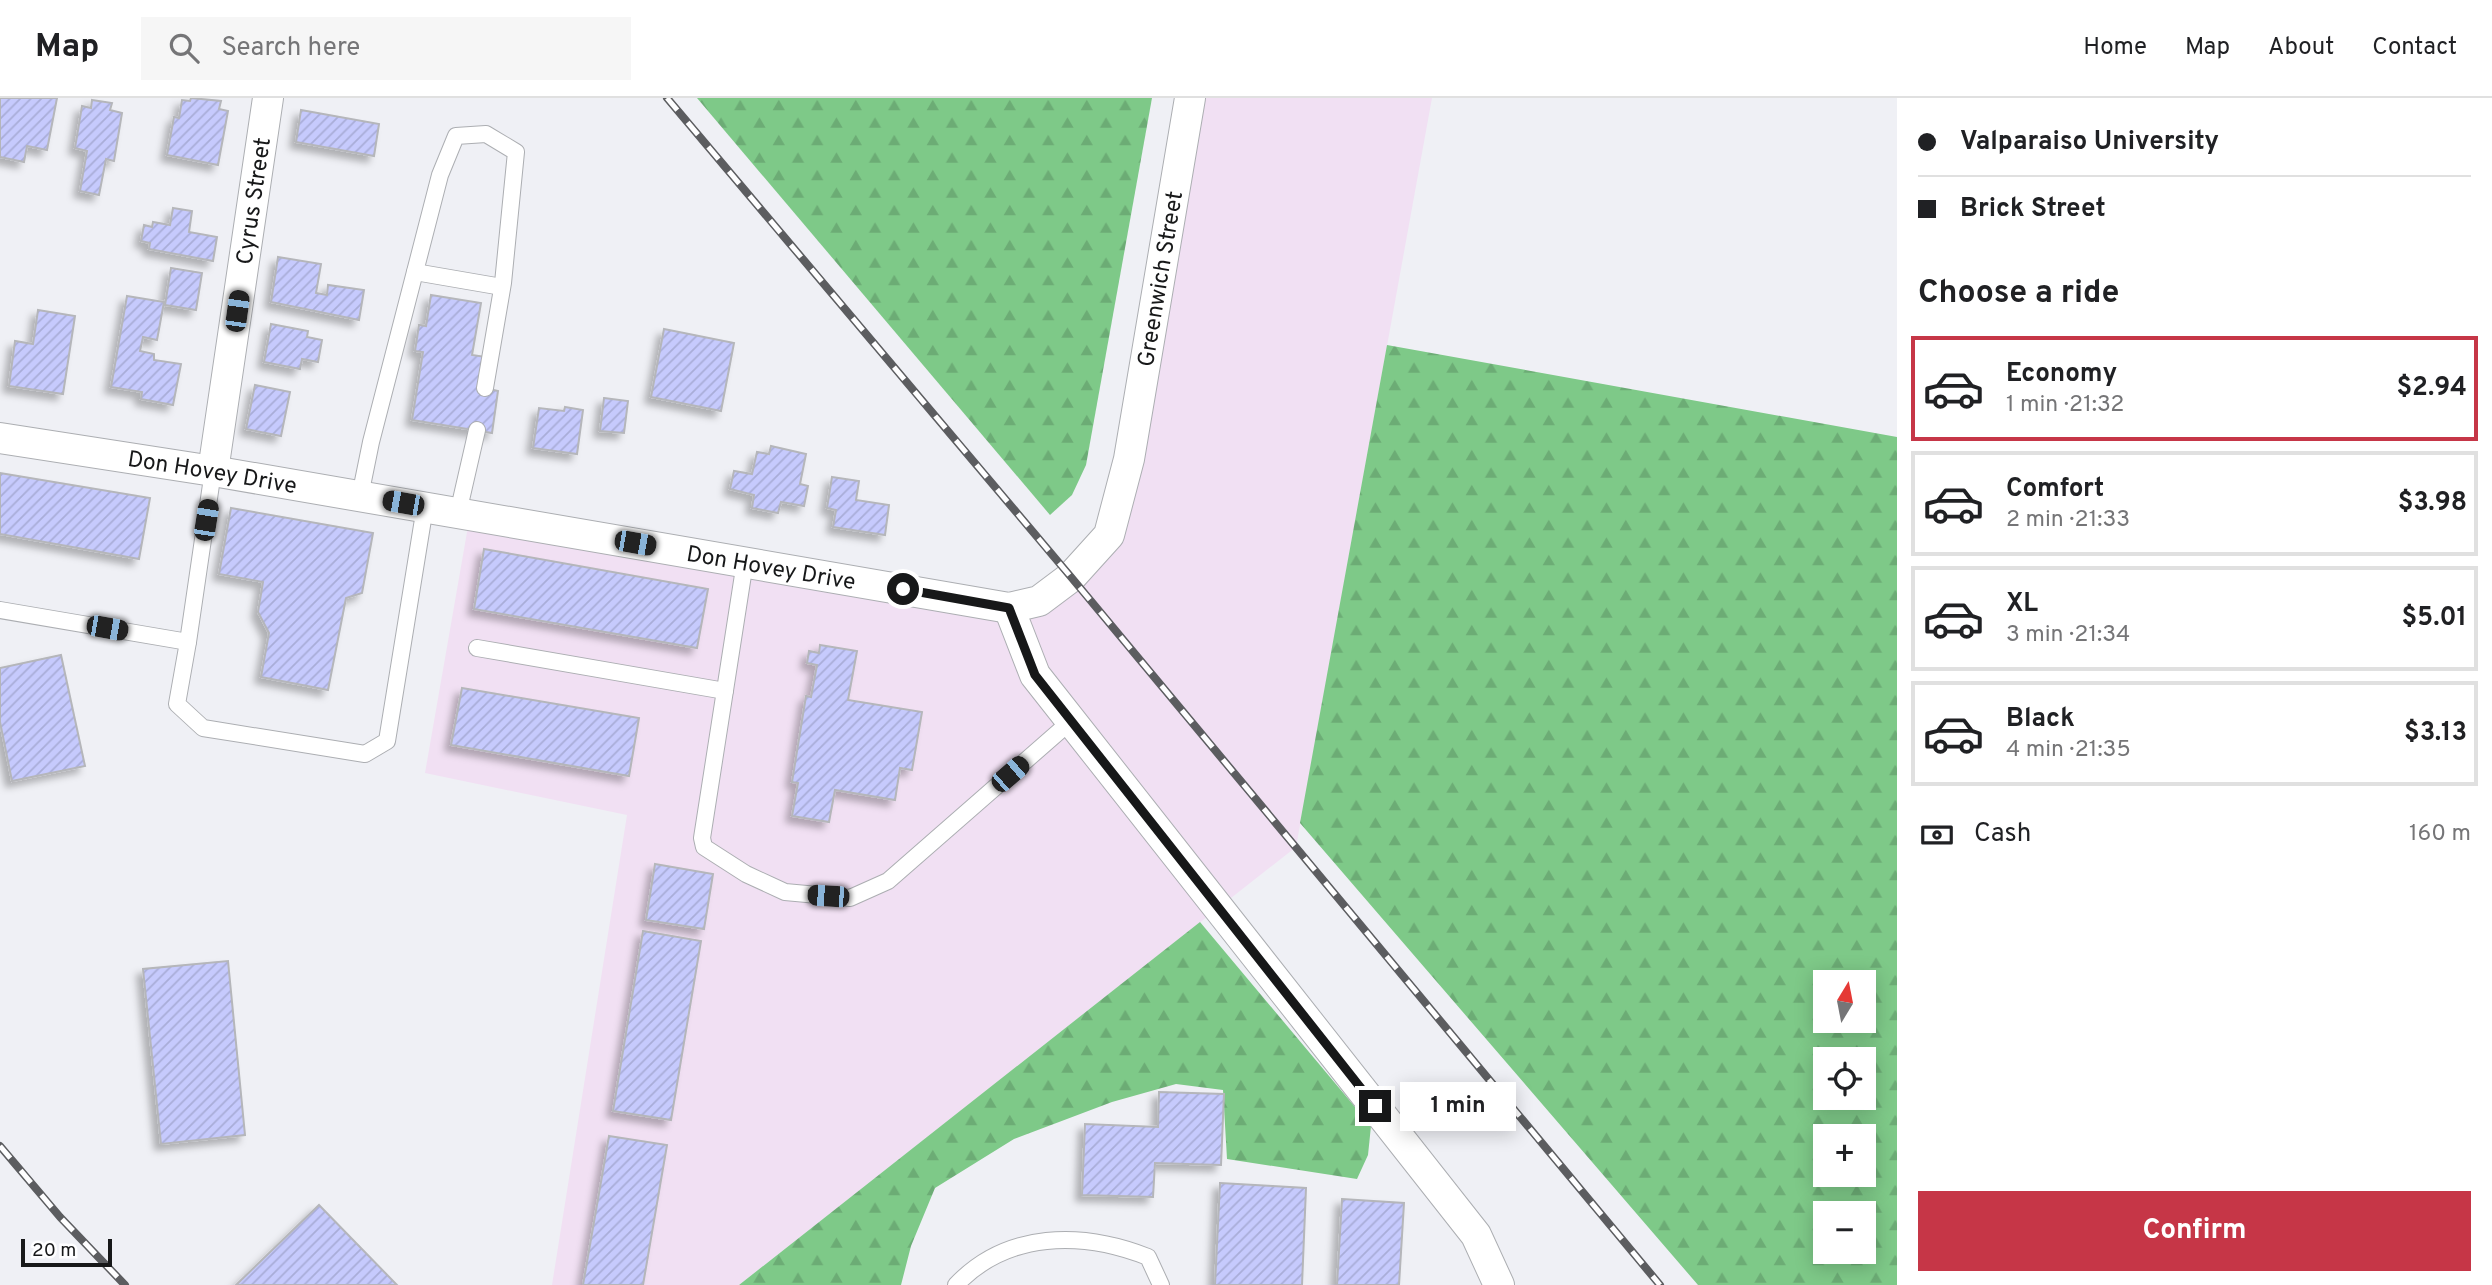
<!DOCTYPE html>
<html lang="en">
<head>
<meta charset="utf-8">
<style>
  body { margin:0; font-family:Overpass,sans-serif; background:#f6f6f6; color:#202124; height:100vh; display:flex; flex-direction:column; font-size:26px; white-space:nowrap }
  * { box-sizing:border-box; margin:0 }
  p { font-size:23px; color:#757577 }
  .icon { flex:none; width:38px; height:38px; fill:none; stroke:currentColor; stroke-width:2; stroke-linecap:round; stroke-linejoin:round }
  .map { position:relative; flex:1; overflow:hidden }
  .sheet { display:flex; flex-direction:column; background:#fff; width:595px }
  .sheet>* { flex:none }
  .guide { display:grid; align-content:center; height:154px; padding:0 21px; background:#fff }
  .needle { width:46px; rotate:10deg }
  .buttons { position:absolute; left:1813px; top:872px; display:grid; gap:14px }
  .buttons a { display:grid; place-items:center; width:63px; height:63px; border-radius:0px; background:#fff; box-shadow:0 4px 18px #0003; font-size:35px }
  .scale { position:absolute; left:21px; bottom:18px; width:91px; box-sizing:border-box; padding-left:7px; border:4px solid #171819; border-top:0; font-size:19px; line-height:24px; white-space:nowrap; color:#171819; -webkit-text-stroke:5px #fefeff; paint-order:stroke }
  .end { position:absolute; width:32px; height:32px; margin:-16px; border:9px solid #171819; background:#fff; box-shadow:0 0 0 4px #fff }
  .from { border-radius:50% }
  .bubble { position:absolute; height:49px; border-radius:0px; background:#fff; box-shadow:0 4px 18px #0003; font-size:23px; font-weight:700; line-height:49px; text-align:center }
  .car { position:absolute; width:21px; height:42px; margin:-21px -10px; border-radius:9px; box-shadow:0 0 5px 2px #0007; background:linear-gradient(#222 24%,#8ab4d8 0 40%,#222 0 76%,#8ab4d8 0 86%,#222 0) }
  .guide b { display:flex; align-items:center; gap:24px; height:66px; font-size:26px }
  .guide b+b { border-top:2px solid #e0e0e0 }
  .guide i { width:18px; height:18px; background:#202124 }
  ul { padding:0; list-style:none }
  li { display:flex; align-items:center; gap:21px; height:105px; margin:0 14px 10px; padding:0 7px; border:4px solid #e0e0e0; border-radius:0px }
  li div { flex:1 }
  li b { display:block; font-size:26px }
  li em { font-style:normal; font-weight:700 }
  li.on { border-color:#c63647 }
  li>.icon { width:63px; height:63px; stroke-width:1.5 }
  h2 { padding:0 21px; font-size:32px; line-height:84px }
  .pay { display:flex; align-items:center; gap:18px; height:77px; padding:0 21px; font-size:26px }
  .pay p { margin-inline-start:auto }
  .cta { display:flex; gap:14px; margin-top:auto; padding:14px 21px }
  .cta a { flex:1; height:80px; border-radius:0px; background:#c63647; color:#fff; font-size:28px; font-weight:700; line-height:80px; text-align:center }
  header { display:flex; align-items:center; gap:42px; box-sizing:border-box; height:98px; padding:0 35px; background:#fff; border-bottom:2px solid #e0e0e0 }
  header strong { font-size:33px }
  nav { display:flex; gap:38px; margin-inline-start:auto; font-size:24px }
  .search { width:490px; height:63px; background:#f6f6f6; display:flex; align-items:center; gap:18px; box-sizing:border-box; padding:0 24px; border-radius:0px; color:#757577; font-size:26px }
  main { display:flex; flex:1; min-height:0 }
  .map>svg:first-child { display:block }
</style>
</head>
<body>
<header>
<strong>Map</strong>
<div class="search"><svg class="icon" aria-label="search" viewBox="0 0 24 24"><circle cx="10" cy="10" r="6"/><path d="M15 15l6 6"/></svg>Search here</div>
<nav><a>Home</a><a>Map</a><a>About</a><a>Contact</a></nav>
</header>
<main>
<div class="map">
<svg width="1897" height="1187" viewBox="0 0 1897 1187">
  <defs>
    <pattern id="forest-firs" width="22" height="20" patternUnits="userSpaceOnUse" patternTransform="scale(1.75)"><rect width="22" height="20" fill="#7ec988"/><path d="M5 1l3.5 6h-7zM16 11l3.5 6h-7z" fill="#6cac75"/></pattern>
    <pattern id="building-hatch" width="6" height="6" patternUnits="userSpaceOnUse" patternTransform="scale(1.75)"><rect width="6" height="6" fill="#c6cafd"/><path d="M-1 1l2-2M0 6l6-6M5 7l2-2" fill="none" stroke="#a9add8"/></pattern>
    <filter id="shadow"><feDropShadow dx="-6" dy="6" stdDeviation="3.5" flood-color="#0004"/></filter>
  </defs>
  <rect width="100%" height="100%" fill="#eff0f5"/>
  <path fill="#f1e0f3" d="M1190 0H1432L1296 749 739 1187H552L627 717 425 675 470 417 1009 510 1109 437Z"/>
  <g fill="url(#forest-firs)" fill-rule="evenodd">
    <path d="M697 0H1152L1086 367 1072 397 1050 417Z"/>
    <path d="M1387 247 1897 339V1187H1698L1300 725ZM1825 884H1864V922H1825ZM1825 961H1864V999H1825ZM1825 1038H1864V1076H1825ZM1825 1115H1864V1153H1825Z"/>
    <path d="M1200 824 1371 1028 1368 1057 1357 1081 1227 1061 1223 992 1176 986 1112 1004 1014 1041 935 1090 911 1148 901 1187H739Z"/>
  </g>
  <g fill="url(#building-hatch)" stroke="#b5b6ba" stroke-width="2" filter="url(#shadow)">
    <path d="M0 0H57L47 52 27 48 24 64 0 59Z"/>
    <path d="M191 0 221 3 219 11 228 13 218 67 167 57 174 19 179 20 182 2 190 3Z"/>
    <path d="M92 2 112 5 110 12 122 15 114 63 106 61 99 97 80 93 87 53 75 50 82 8 91 10Z"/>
    <path d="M301 12 379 26 374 58 296 44Z"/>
    <path d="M173 110 192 113 189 134 217 139 213 163 149 151 150 145 141 143 144 127 152 129 153 124 170 127Z"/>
    <path d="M278 159 321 166 316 195 327 197 328 187 364 192 359 222 271 204Z"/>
    <path d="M171 170 202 175 196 212 165 207Z"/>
    <path d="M431 197 481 205 472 257 486 259 481 289 498 293 492 335 412 322 423 254 415 253 419 227 426 228Z"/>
    <path d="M127 198 164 204 157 242 143 239 140 253 154 256V262L181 266 173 307 141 301 142 294 111 289Z"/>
    <path d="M38 212 75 218 63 296 9 288 15 243 33 246Z"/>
    <path d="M271 226 308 233 307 239 322 242 318 264 302 261 300 271 264 264Z"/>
    <path d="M664 231 734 245 721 313 651 299Z"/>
    <path d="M255 287 290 294 281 338 246 331Z"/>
    <path d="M604 300 628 303 624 335 600 333Z"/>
    <path d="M565 309 583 312 577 356 533 350 539 310 564 313Z"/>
    <path d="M771 348 806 356 800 386 808 388 804 408 781 404 778 415 752 410 754 397 730 391 734 373 752 376 757 354 769 356Z"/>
    <path d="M0 375 150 400 139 461 0 436Z"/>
    <path d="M832 379 859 383 856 402 889 407 885 437 833 429 836 412 827 410Z"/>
    <path d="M231 410 373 435 362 495 346 500 328 592 261 579 269 535 258 514 263 484 219 476Z"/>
    <path d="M484 451 708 491 697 550 474 511Z"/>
    <path d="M820 547 857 553 848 602 922 614 912 672 900 670 895 702 835 692 829 724 792 718 798 685 792 684 806 598 811 599 817 567 807 565 809 553 819 555Z"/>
    <path d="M61 557 85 668 12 683 0 624V570Z"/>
    <path d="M462 590 639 620 629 678 451 647Z"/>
    <path d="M655 766 713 776 704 831 646 822Z"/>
    <path d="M643 833 701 843 671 1022 613 1013Z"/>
    <path d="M228 863 245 1037 161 1046 143 871Z"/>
    <path d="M1159 994 1224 996 1221 1067 1155 1065 1153 1099 1082 1097 1085 1026 1158 1029Z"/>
    <path d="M609 1038 667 1047 643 1187H583Z"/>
    <path d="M1220 1085 1306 1090 1302 1187H1215Z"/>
    <path d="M1342 1101 1404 1105 1399 1187H1337Z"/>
    <path d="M319 1107 397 1187H236Z"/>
  </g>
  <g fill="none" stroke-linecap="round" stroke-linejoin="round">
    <defs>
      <g id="service">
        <path d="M415 174 502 189"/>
        <path d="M360 398 371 344 440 77 456 38 486 36 516 54 503 185 485 290"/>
        <path d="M458 415 477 332"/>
        <path d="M745 464 702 740 704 749 746 776 785 794 850 800 888 783 1071 623"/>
        <path d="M0 512 188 544 213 373"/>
        <path d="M188 544 177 606 203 630 365 656 387 643 425 409"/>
        <path d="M477 550 725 593"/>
        <path d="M956 1187C1007 1133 1082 1133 1148 1159L1161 1187"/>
      </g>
      <g id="minor">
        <path id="s1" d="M0 340 213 373 1009 510 1039 503 1071 479 1109 437 1129 361 1190 0"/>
        <path id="s2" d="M213 373 268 0"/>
        <path d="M1009 510 1035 577 1476 1137 1499 1187"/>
      </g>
    </defs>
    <use href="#service" stroke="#acaeb2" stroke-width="18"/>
    <use href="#minor" stroke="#acaeb2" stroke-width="32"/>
    <use href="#service" stroke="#fff" stroke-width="16"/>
    <use href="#minor" stroke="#fff" stroke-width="30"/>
    <defs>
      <g id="rail">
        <path d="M667 0 1071 479 1660 1187"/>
        <path d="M0 1048 60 1119 125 1187"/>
      </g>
    </defs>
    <use href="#rail" stroke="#5c5d60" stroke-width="8"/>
    <use href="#rail" stroke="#fefeff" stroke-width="5" stroke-dasharray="16" stroke-linecap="butt"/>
  </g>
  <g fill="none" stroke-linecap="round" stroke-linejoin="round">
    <path stroke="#171819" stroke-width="9" d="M903 491 1009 510 1035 577 1375 1008"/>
  </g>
  <g text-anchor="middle" stroke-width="5" stroke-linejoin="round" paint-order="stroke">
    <g font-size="23" fill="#171819" stroke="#fefeff">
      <text dy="8" stroke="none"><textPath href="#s2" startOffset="273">Cyrus Street</textPath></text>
      <text dy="8" stroke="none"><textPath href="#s1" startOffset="1412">Greenwich Street</textPath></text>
      <text dy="8" stroke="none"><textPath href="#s1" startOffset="215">Don Hovey Drive</textPath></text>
      <text dy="8" stroke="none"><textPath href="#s1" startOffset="782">Don Hovey Drive</textPath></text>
    </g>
  </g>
</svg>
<div class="buttons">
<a><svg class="needle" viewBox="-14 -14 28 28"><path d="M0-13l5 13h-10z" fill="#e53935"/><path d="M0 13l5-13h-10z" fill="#757577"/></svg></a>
<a><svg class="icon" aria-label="locate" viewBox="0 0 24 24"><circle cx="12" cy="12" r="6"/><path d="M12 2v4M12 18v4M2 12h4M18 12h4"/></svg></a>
<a>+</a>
<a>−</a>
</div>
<div class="scale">20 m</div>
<i class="end from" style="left:903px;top:491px"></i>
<i class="end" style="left:1375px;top:1008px"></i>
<div class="bubble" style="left:1400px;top:984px;width:116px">1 min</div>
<i class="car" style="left:237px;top:213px;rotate:8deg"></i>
<i class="car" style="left:403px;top:405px;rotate:280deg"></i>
<i class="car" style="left:206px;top:422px;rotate:9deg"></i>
<i class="car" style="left:635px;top:445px;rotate:100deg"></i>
<i class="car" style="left:107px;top:530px;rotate:100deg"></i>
<i class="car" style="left:1010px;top:676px;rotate:49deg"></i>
<i class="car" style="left:828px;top:798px;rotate:274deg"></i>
</div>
<section class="sheet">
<div class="guide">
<b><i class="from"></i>Valparaiso University</b>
<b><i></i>Brick Street</b>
</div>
<h2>Choose a ride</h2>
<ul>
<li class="on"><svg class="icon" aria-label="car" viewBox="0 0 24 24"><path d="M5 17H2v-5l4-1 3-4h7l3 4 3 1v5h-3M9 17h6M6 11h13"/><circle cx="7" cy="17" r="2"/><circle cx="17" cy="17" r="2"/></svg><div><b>Economy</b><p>1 min · 21:32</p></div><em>$2.94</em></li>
<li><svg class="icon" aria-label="car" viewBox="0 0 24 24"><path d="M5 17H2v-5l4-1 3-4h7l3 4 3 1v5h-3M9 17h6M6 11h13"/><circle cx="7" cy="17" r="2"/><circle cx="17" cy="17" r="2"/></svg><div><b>Comfort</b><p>2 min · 21:33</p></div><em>$3.98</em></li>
<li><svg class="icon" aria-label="car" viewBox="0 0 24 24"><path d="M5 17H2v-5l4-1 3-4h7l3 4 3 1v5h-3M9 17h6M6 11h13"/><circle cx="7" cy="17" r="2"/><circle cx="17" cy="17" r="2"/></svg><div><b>XL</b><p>3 min · 21:34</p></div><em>$5.01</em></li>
<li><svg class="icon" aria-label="car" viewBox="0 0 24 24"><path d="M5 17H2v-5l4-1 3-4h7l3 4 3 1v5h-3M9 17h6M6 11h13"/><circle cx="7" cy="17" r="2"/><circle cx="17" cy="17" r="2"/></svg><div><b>Black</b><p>4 min · 21:35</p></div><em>$3.13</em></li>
</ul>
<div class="pay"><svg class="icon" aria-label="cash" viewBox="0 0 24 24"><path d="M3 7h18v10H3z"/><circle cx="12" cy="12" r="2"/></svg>Cash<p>160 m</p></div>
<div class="cta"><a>Confirm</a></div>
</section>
</main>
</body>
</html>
